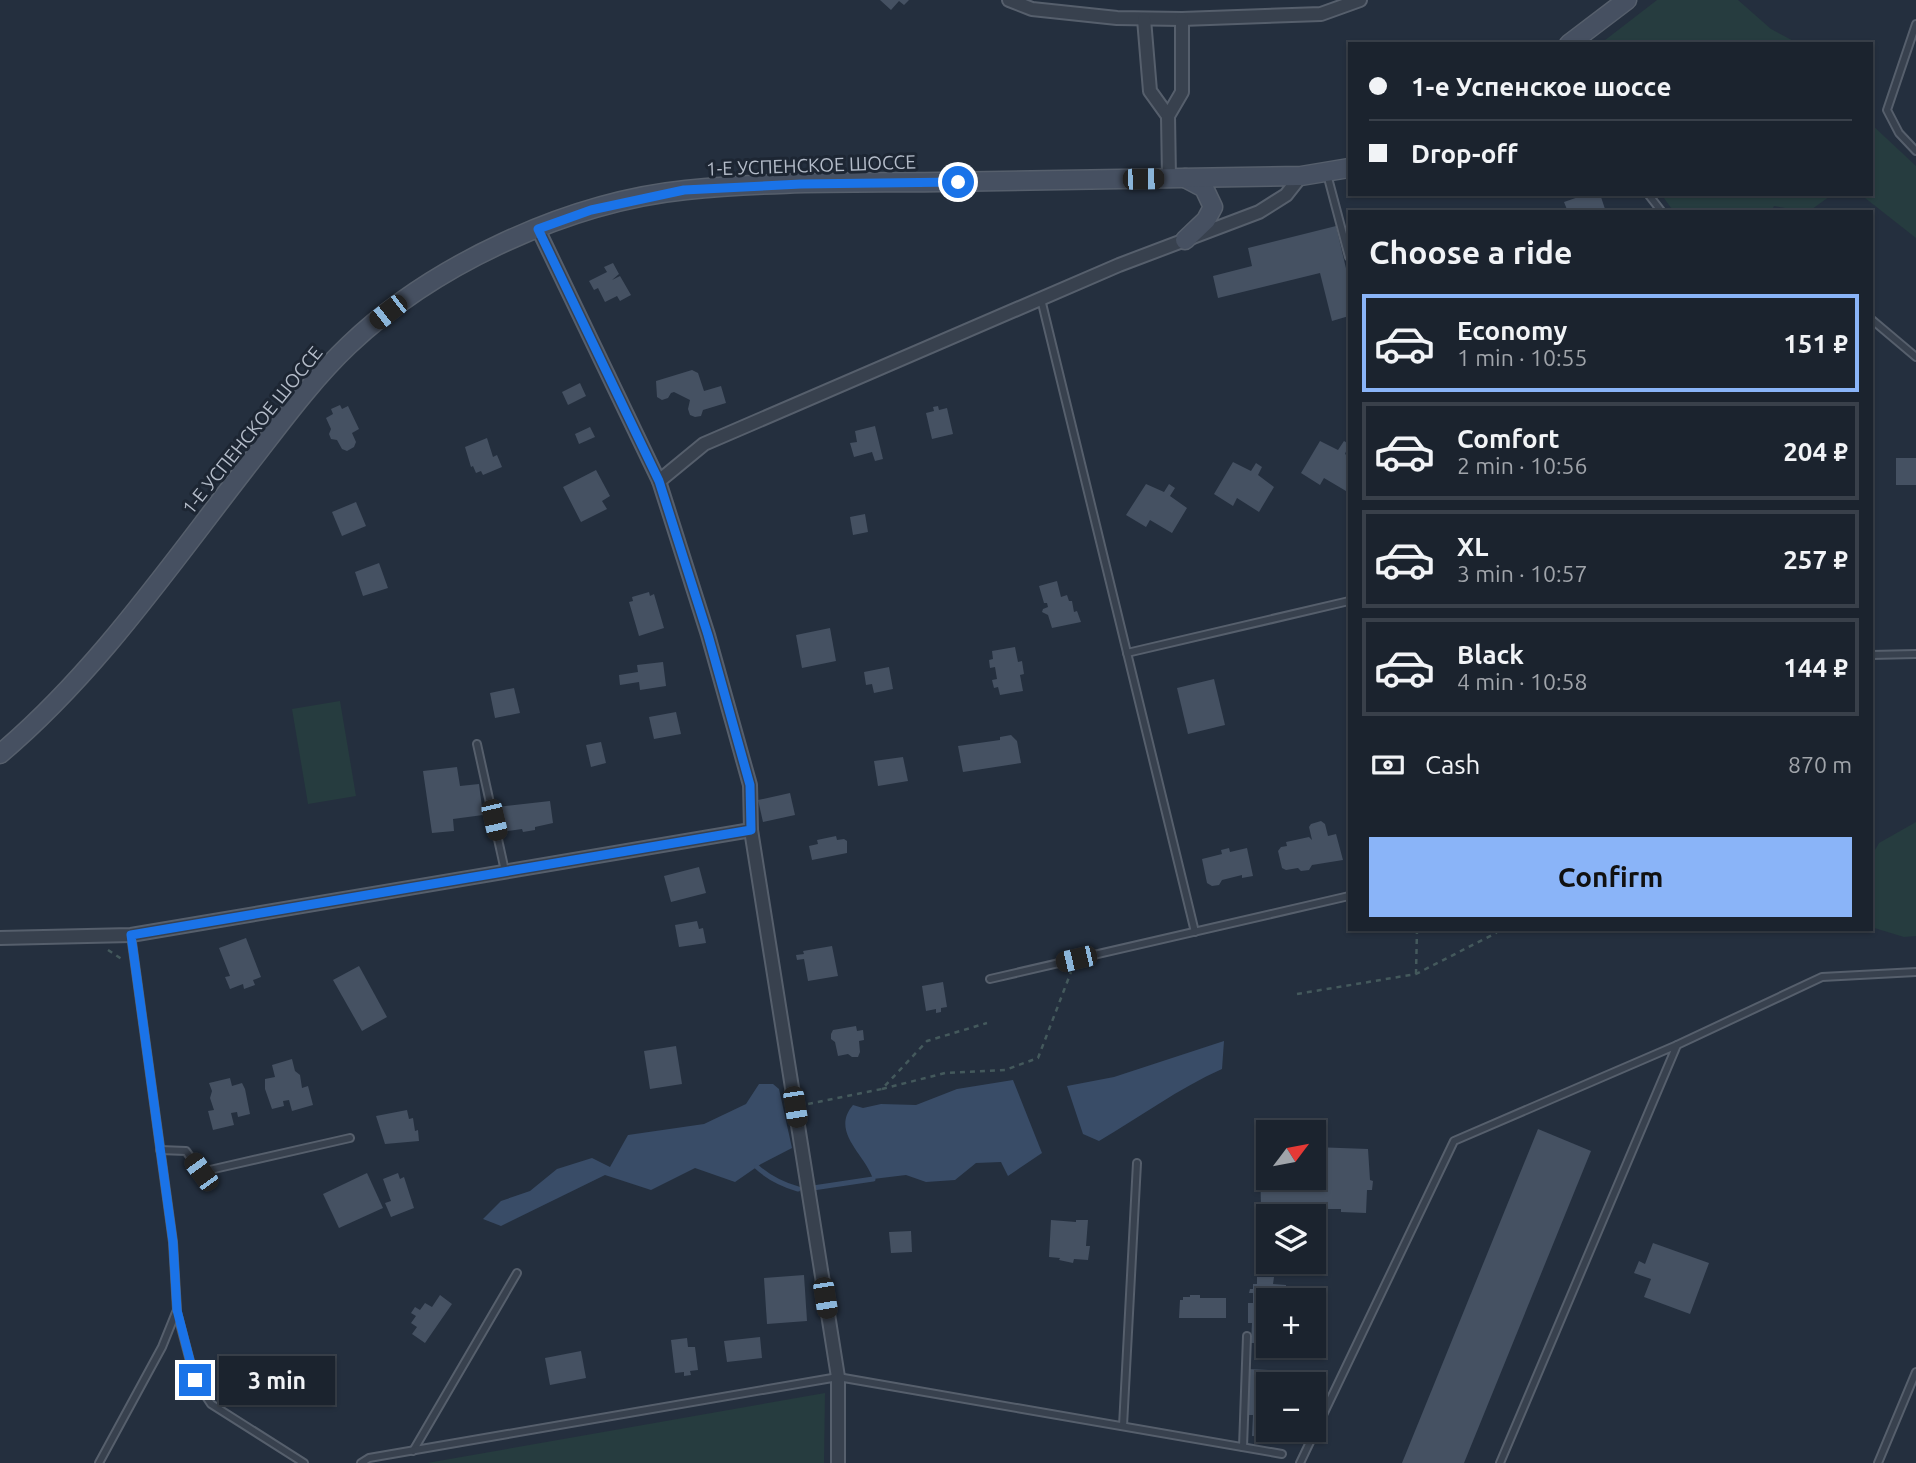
<!DOCTYPE html>
<html lang="en">
<head>
<meta charset="utf-8">
<style>
  body { margin:0; font-family:Ubuntu,sans-serif; background:#242b36; color:#f1f3f6; height:100vh; display:flex; flex-direction:column; font-size:26px; white-space:nowrap }
  * { box-sizing:border-box; margin:0 }
  p { font-size:23px; color:#a0a4aa }
  .icon { flex:none; width:38px; height:38px; fill:none; stroke:currentColor; stroke-width:2; stroke-linecap:round; stroke-linejoin:round }
  .map { position:relative; flex:1; overflow:hidden }
  .panel { position:absolute; left:1348px; top:210px; width:525px; height:721px; display:flex; flex-direction:column; background:#1b232e; border-radius:0px; box-shadow:0 2px 5px #0004,0 0 0 2px #39404a }
  .panel>* { flex:none }
  .hud { position:absolute; left:1348px; top:42px; width:525px; height:154px; border-radius:0px; box-shadow:0 2px 5px #0004,0 0 0 2px #39404a; display:grid; align-content:center; height:154px; padding:0 21px; background:#1b232e }
  .needle { width:46px; rotate:58deg }
  .fabs { position:absolute; left:1256px; top:1120px; display:grid; gap:14px }
  .fabs a { display:grid; place-items:center; width:70px; height:70px; border-radius:0px; background:#1b232e; box-shadow:0 2px 5px #0004,0 0 0 2px #39404a; font-size:35px }
  .end { position:absolute; width:32px; height:32px; margin:-16px; border:9px solid #1a73e8; background:#fff; box-shadow:0 0 0 4px #fff }
  .from { border-radius:50% }
  .bubble { position:absolute; height:49px; border-radius:0px; background:#1b232e; box-shadow:0 2px 5px #0004,0 0 0 2px #39404a; font-size:23px; font-weight:600; line-height:49px; text-align:center }
  .car { position:absolute; width:21px; height:42px; margin:-21px -10px; border-radius:9px; box-shadow:0 0 5px 2px #0007; background:linear-gradient(#222 24%,#8ab4d8 0 40%,#222 0 76%,#8ab4d8 0 86%,#222 0) }
  .hud b { display:flex; align-items:center; gap:24px; height:66px; font-size:26px }
  .hud b+b { border-top:2px solid #39404a }
  .hud i { width:18px; height:18px; background:#f1f3f6 }
  ul { padding:0; list-style:none }
  li { display:flex; align-items:center; gap:21px; height:98px; margin:0 14px 10px; padding:0 7px; border:4px solid #39404a; border-radius:0px }
  li div { flex:1 }
  li b { display:block; font-size:26px }
  li em { font-style:normal; font-weight:600 }
  li.active { border-color:#8ab4f8 }
  li>.icon { width:63px; height:63px; stroke-width:1.5 }
  h2 { padding:0 21px; font-size:32px; line-height:84px }
  .pay { display:flex; align-items:center; gap:18px; height:77px; padding:0 21px; font-size:26px }
  .pay p { margin-inline-start:auto }
  .cta { display:flex; gap:14px; margin-top:auto; padding:14px 21px }
  .cta a { flex:1; height:80px; border-radius:0px; background:#8ab4f8; color:#111; font-size:28px; font-weight:600; line-height:80px; text-align:center }
  .map>svg:first-child { display:block }
</style>
</head>
<body>
<div class="map">
<svg width="1916" height="1463" viewBox="0 0 1916 1463">
  <rect width="100%" height="100%" fill="#242f3e"/>
  <g fill="#263c3f">
    <path d="M1657 0H1738L1771 29 1799 44H1600Z"/>
    <path d="M1871 124 1916 166V238L1860 194H1871Z"/>
    <path d="M1661 194H1833L1808 212 1774 206 1771 212H1674Z"/>
    <path d="M340 701 356 796 308 804 292 709Z"/>
    <path d="M1916 822V936L1904 937 1871 927V857L1879 843Z"/>
    <path d="M825 1393 824 1463H427Z"/>
  </g>
  <g fill="#394c67">
    <path d="M1224 1041 1222 1069C1179 1088 1140 1117 1099 1141L1083 1134 1067 1086 1114 1077Z"/>
    <path d="M1013 1080 1042 1153 1008 1176 1001 1162 976 1163 955 1180 926 1182 906 1175 873 1179C865 1154 830 1132 853 1105L863 1108 881 1104 916 1105 957 1089Z"/>
    <path d="M759 1084H773L779 1089 792 1148 761 1164 735 1182 695 1168 651 1190 605 1175 501 1226 483 1219 501 1201 530 1191 557 1169 592 1158 610 1167 628 1135 704 1124 746 1104Z"/>
  </g>
  <g fill="none" stroke-linecap="round" stroke-linejoin="round">
    <g stroke="#394c67" stroke-width="5">
      <path d="M757 1167C769 1178 781 1184 798 1189"/>
      <path d="M813 1188 873 1179"/>
    </g>
  </g>
  <g fill="#455162">
    <path d="M880 0H909L904 5 899 1 891 10Z"/>
    <path d="M1587 194H1600L1606 212H1568L1564 202Z"/>
    <path d="M1336 226 1349 281V316L1332 321 1320 273 1218 298 1213 276 1252 266 1248 248Z"/>
    <path d="M613 263 619 274 612 280 620 276 631 295 620 301 617 296 605 302 598 288 594 290 589 281 607 272 604 267Z"/>
    <path d="M692 370 698 373 704 391 721 386 726 403 703 410 701 416 695 417 690 415 688 409 690 400 674 392 671 393 668 398 662 400 657 397 656 381Z"/>
    <path d="M580 383 586 396 568 405 562 392Z"/>
    <path d="M340 405 342 409 348 406 359 429 352 433 356 442 354 447 347 451 342 449 337 440 331 439 329 434 331 429 326 418 333 414 331 409Z"/>
    <path d="M938 406 939 410 947 408 953 434 932 439 926 413 934 411 933 407Z"/>
    <path d="M875 426 883 459 875 461 872 452 854 457 850 443 857 442 855 431Z"/>
    <path d="M590 427 595 437 579 444 575 434Z"/>
    <path d="M487 438 493 457 497 455 502 467 483 475 481 471 476 473 473 466 471 467 465 447Z"/>
    <path d="M1320 441 1338 450 1344 441 1349 444 1345 454 1349 457V486L1346 491 1324 478 1320 485 1301 473Z"/>
    <rect x="1896" y="458" width="20" height="27"/>
    <path d="M1233 462 1251 471 1256 463 1262 467 1258 475 1274 487 1259 512 1237 498 1233 506 1214 494Z"/>
    <path d="M596 470 610 496 602 501 607 509 581 522 563 487Z"/>
    <path d="M1146 484 1164 492 1169 484 1175 488 1170 496 1187 508 1172 533 1150 520 1146 527 1126 515Z"/>
    <path d="M356 502 366 526 342 536 332 512Z"/>
    <path d="M865 514 868 532 853 535 850 517Z"/>
    <path d="M379 563 388 588 363 596 355 572Z"/>
    <path d="M1057 581 1061 597 1067 595 1069 601H1072L1074 612 1077 611 1081 622 1052 628 1048 615 1042 612 1043 609 1048 607 1047 603H1044L1039 586Z"/>
    <path d="M649 592 650 596 654 594 664 628 639 636 629 602 633 601 632 597Z"/>
    <path d="M830 628 836 661 802 668 796 635Z"/>
    <path d="M1015 647 1018 662 1022 661 1024 674 1020 675 1023 691 1000 695 998 687 994 688 992 680 997 679 995 667 990 668 989 660 993 659 992 651Z"/>
    <path d="M663 662 666 686 640 690 639 682 620 685 619 675 638 672 637 665Z"/>
    <path d="M889 667 893 689 874 693 872 684 866 685 864 672Z"/>
    <path d="M1214 679 1225 725 1188 734 1177 688Z"/>
    <path d="M514 688 520 713 495 718 490 693Z"/>
    <path d="M676 712 681 734 654 739 649 717Z"/>
    <path d="M1011 735 1017 741 1021 763 963 772 958 746 1000 740V737Z"/>
    <path d="M601 742 606 763 591 767 586 745Z"/>
    <path d="M903 757 908 781 878 786 874 761Z"/>
    <path d="M457 767 460 786 479 784 483 815 453 819 454 831 432 833 423 771Z"/>
    <path d="M790 793 795 815 763 822 758 800Z"/>
    <path d="M550 801 553 823 535 827V830L523 832 522 829 500 832 497 807Z"/>
    <path d="M1321 821 1325 824 1328 836 1336 834 1343 860 1312 865 1309 870 1301 871 1298 868 1286 870 1282 868 1278 851 1281 847 1287 846 1286 842 1309 837 1312 840 1309 827 1311 824Z"/>
    <path d="M836 836 837 840 844 839 847 841V853L812 860 809 846 818 844 817 840Z"/>
    <path d="M1229 848 1230 852 1247 848 1253 876 1242 878V875L1222 880 1219 885 1212 886 1207 883 1202 859 1222 854 1221 850Z"/>
    <path d="M699 867 706 893 671 902 664 876Z"/>
    <path d="M697 921 699 929 703 928 706 943 679 947 675 925Z"/>
    <path d="M246 938 261 977 253 980 255 985 244 989 243 984 230 989 225 977 230 976 219 948Z"/>
    <path d="M832 946 838 976 808 981 804 959 797 960 796 955 804 954 803 951Z"/>
    <path d="M359 966 387 1017 362 1031 333 980Z"/>
    <path d="M943 982 947 1007 941 1008V1012L936 1013V1009L926 1011 922 986Z"/>
    <path d="M856 1026 857 1031 863 1030 864 1040 859 1041 860 1052 858 1057H852L848 1054 838 1056 835 1042 831 1039V1034L833 1030Z"/>
    <path d="M676 1046 682 1084 650 1089 644 1051Z"/>
    <path d="M292 1059 295 1071 300 1075 302 1088 308 1086 313 1105 292 1111 289 1100 283 1101 284 1106 272 1109 265 1089V1079L275 1077 272 1065Z"/>
    <path d="M230 1078 232 1086 242 1083 245 1089 250 1114 238 1117 237 1112 231 1113 234 1125 213 1130 208 1111 214 1110 210 1098 212 1091 209 1083Z"/>
    <path d="M407 1110 409 1119 413 1118 415 1131 418 1130 419 1141 385 1144 376 1116Z"/>
    <path d="M1538 1129 1591 1151 1464 1463H1402Z"/>
    <path d="M1263 1145H1269V1178H1314V1147L1368 1149 1370 1180 1373 1181 1372 1190H1367L1366 1213 1341 1212V1209H1328L1326 1217 1300 1216 1299 1208 1286 1207V1210L1261 1209 1260 1161 1262 1162Z"/>
    <path d="M367 1173 383 1208 339 1228 323 1194Z"/>
    <path d="M398 1173 400 1179 404 1177 414 1208 391 1217 385 1203 391 1201 383 1179Z"/>
    <path d="M1051 1220 1076 1222V1220H1088L1086 1246H1090L1088 1260 1074 1259 1073 1263 1059 1260 1060 1258 1049 1257Z"/>
    <path d="M911 1231 912 1252 891 1253 889 1232Z"/>
    <path d="M1653 1243 1709 1263 1690 1314 1644 1297 1651 1279 1634 1273 1639 1261 1645 1264Z"/>
    <path d="M804 1275 807 1321 767 1324 764 1278Z"/>
    <path d="M1257 1277H1274L1273 1284 1286 1285V1300H1269V1346H1272V1350H1255V1343H1251L1252 1323H1248V1303H1253V1293H1249L1250 1289H1253V1284H1257Z"/>
    <path d="M440 1295 452 1304 425 1343 412 1334 417 1327 411 1323 416 1316 411 1313 415 1307 420 1310 425 1303 432 1307Z"/>
    <path d="M1190 1295H1200V1298H1226V1318H1179L1180 1300H1183V1297H1190Z"/>
    <path d="M760 1337 762 1358 727 1362 724 1341Z"/>
    <path d="M687 1338 688 1347H695L698 1370 690 1371 691 1375 684 1376V1372L675 1373 671 1340Z"/>
    <path d="M581 1351 586 1378 550 1385 545 1358Z"/>
    <path d="M1247 1369 1269 1370V1430H1287L1284 1437 1252 1436 1253 1415H1245Z"/>
  </g>
  <g fill="none" stroke-linecap="round" stroke-linejoin="round">
    <defs>
      <g id="service">
        <path d="M1916 24 1887 110 1899 133 1916 151"/>
        <path d="M1327 174 1349 257"/>
        <path d="M1648 194 1662 212"/>
        <path d="M1041 299 1195 932"/>
        <path d="M1871 319 1916 357"/>
        <path d="M1127 653 1349 601"/>
        <path d="M1871 655 1916 654"/>
        <path d="M477 744 505 871"/>
        <path d="M990 979 1349 896"/>
        <path d="M1677 1045 1822 977 1916 972"/>
        <path d="M160 1150 186 1151 201 1172 350 1138"/>
        <path d="M177 1312 195 1380 211 1404 304 1463"/>
        <path d="M1123 1426 1137 1163"/>
        <path d="M1243 1447 1247 1336"/>
        <path d="M413 1451 517 1273"/>
        <path d="M99 1463 162 1347 177 1310 173 1242 131 935"/>
        <path d="M361 1463 369 1458 838 1377 1282 1454"/>
        <path d="M1300 1463 1454 1141 1677 1045 1500 1463"/>
        <path d="M1878 1463 1916 1372"/>
      </g>
      <g id="minor">
        <path d="M1009 0 1032 9 1117 18 1182 19 1321 14 1360 0"/>
        <path d="M1144 19 1150 91 1168 116"/>
        <path d="M1169 178 1168 116 1182 92V19"/>
        <path d="M659 481 704 444 1119 265 1259 212 1286 195 1301 176"/>
        <path d="M751 830 838 1377V1463"/>
        <path d="M0 938 131 935 751 830 750 785 708 635 659 481 538 229"/>
      </g>
      <g id="secondary">
        <path d="M1569 44 1627 0"/>
        <path d="M1185 178 1204 188 1213 207 1206 220 1185 240"/>
        <path d="M0 754C96 673 168 568 245 469 278 427 310 382 349 345 434 264 569 202 686 190 770 181 856 183 940 182 1060 180 1181 178 1301 176L1349 168"/>
      </g>
    </defs>
    <use href="#service" stroke="#565f6c" stroke-width="10"/>
    <use href="#minor" stroke="#565f6c" stroke-width="16"/>
    <use href="#secondary" stroke="#565f6c" stroke-width="21"/>
    <g stroke="#44595c" stroke-width="2.5" stroke-dasharray="5 5" stroke-linecap="butt">
      <path d="M108 950 123 960"/>
      <path d="M1416 974 1417 929"/>
      <path d="M1297 994 1416 974 1496 933 1498 929"/>
      <path d="M882 1089 945 1073 1005 1070 1038 1058 1071 972"/>
      <path d="M808 1104 882 1089 927 1041 987 1023"/>
    </g>
    <use href="#service" stroke="#38414e" stroke-width="6"/>
    <use href="#minor" stroke="#38414e" stroke-width="12"/>
    <use href="#secondary" stroke="#465061" stroke-width="18"/>
  </g>
  <g fill="none" stroke-linecap="round" stroke-linejoin="round">
    <path stroke="#1a73e8" stroke-width="9" d="M195 1380 177 1310 173 1242 131 935 751 830 750 785 708 635 659 481 538 229 591 210 684 190 801 184 958 182"/>
  </g>
  <g text-anchor="middle" stroke-width="6" stroke-linejoin="round" paint-order="stroke">
    <g font-size="19" fill="#b4bcc9" stroke="#1d2633">
      <text transform="translate(811 165) rotate(-2)" y="7">1-Е УСПЕНСКОЕ ШОССЕ</text>
      <text transform="translate(252 430) rotate(-51)" y="7">1-Е УСПЕНСКОЕ ШОССЕ</text>
    </g>
  </g>
</svg>
<div class="fabs">
<a><svg class="needle" viewBox="-14 -14 28 28"><path d="M0-13l5 13h-10z" fill="#e53935"/><path d="M0 13l5-13h-10z" fill="#a0a4aa"/></svg></a>
<a><svg class="icon" aria-label="layers" viewBox="0 0 24 24"><path d="M12 4l9 5-9 5-9-5zM3 14l9 5 9-5"/></svg></a>
<a>+</a>
<a>−</a>
</div>
<i class="end from" style="left:958px;top:182px"></i>
<i class="end" style="left:195px;top:1380px"></i>
<div class="bubble" style="left:219px;top:1356px;width:116px">3 min</div>
<i class="car" style="left:1143px;top:179px;rotate:89deg"></i>
<i class="car" style="left:388px;top:312px;rotate:232deg"></i>
<i class="car" style="left:494px;top:820px;rotate:167deg"></i>
<i class="car" style="left:1076px;top:959px;rotate:257deg"></i>
<i class="car" style="left:795px;top:1107px;rotate:171deg"></i>
<i class="car" style="left:201px;top:1172px;rotate:324deg"></i>
<i class="car" style="left:825px;top:1298px;rotate:171deg"></i>
<div class="hud">
<b><i class="from"></i>1-е Успенское шоссе</b>
<b><i></i>Drop-off</b>
</div>
<section class="panel">
<h2>Choose a ride</h2>
<ul>
<li class="active"><svg class="icon" aria-label="car" viewBox="0 0 24 24"><path d="M5 17H2v-5l4-1 3-4h7l3 4 3 1v5h-3M9 17h6M6 11h13"/><circle cx="7" cy="17" r="2"/><circle cx="17" cy="17" r="2"/></svg><div><b>Economy</b><p>1 min · 10:55</p></div><em>151 ₽</em></li>
<li><svg class="icon" aria-label="car" viewBox="0 0 24 24"><path d="M5 17H2v-5l4-1 3-4h7l3 4 3 1v5h-3M9 17h6M6 11h13"/><circle cx="7" cy="17" r="2"/><circle cx="17" cy="17" r="2"/></svg><div><b>Comfort</b><p>2 min · 10:56</p></div><em>204 ₽</em></li>
<li><svg class="icon" aria-label="car" viewBox="0 0 24 24"><path d="M5 17H2v-5l4-1 3-4h7l3 4 3 1v5h-3M9 17h6M6 11h13"/><circle cx="7" cy="17" r="2"/><circle cx="17" cy="17" r="2"/></svg><div><b>XL</b><p>3 min · 10:57</p></div><em>257 ₽</em></li>
<li><svg class="icon" aria-label="car" viewBox="0 0 24 24"><path d="M5 17H2v-5l4-1 3-4h7l3 4 3 1v5h-3M9 17h6M6 11h13"/><circle cx="7" cy="17" r="2"/><circle cx="17" cy="17" r="2"/></svg><div><b>Black</b><p>4 min · 10:58</p></div><em>144 ₽</em></li>
</ul>
<div class="pay"><svg class="icon" aria-label="cash" viewBox="0 0 24 24"><path d="M3 7h18v10H3z"/><circle cx="12" cy="12" r="2"/></svg>Cash<p>870 m</p></div>
<div class="cta"><a>Confirm</a></div>
</section>
</div>
</body>
</html>
